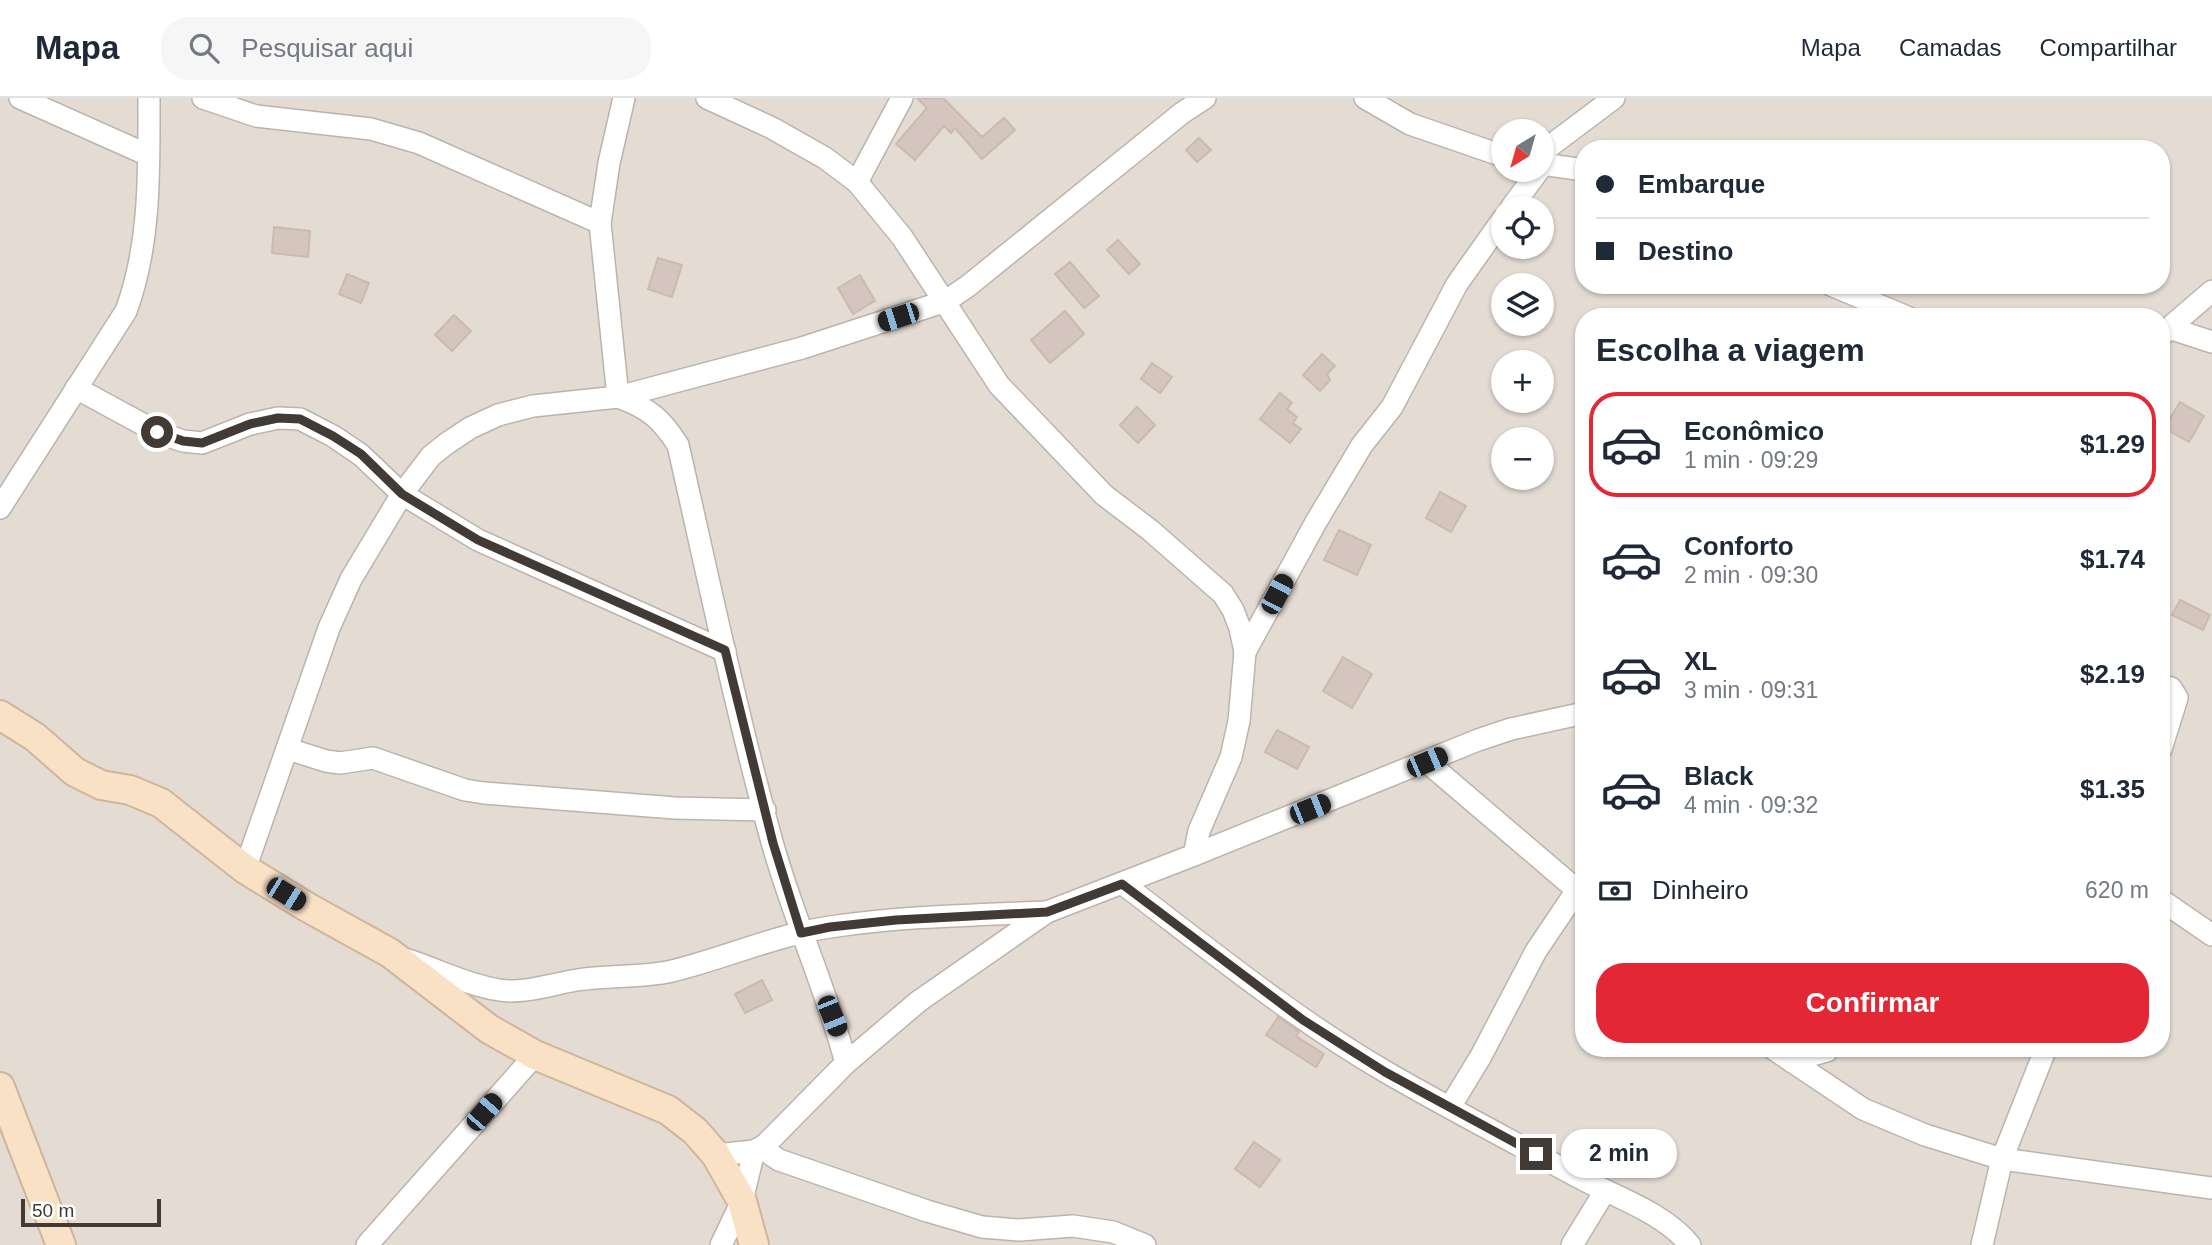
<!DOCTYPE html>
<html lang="pt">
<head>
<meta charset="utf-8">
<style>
  body { margin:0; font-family:Arial,sans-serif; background:#f6f6f7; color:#1f2937; height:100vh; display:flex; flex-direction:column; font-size:26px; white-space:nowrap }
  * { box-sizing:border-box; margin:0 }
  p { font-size:23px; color:#747a83 }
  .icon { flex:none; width:38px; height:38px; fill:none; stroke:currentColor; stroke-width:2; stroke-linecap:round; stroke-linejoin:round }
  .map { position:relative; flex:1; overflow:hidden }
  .side { position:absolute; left:1575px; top:210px; width:595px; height:749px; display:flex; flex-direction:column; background:#fff; border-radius:28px; box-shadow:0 2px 5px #0004 }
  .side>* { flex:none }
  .top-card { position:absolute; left:1575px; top:42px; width:595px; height:154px; border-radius:28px; box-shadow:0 2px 5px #0004; display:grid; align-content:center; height:154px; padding:0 21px; background:#fff }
  .needle { width:46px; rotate:217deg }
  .buttons { position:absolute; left:1491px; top:21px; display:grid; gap:14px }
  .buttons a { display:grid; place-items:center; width:63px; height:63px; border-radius:50%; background:#fff; box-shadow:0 2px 5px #0004; font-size:35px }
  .scale { position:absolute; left:21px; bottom:18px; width:140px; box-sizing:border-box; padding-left:7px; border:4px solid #423a35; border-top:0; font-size:19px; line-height:24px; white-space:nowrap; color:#423a35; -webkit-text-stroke:5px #fff; paint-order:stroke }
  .end { position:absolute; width:32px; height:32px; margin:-16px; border:9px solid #423a35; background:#fff; box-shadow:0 0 0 4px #fff }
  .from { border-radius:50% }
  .bubble { position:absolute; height:49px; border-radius:24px; background:#fff; box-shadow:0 2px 5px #0004; font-size:23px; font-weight:600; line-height:49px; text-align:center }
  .car { position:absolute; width:21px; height:42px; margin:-21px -10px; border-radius:9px; box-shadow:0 0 5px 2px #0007; background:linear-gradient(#222 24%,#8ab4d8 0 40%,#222 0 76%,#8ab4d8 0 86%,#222 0) }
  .top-card b { display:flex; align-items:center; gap:24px; height:66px; font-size:26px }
  .top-card b+b { border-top:2px solid #e0e1e3 }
  .top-card i { width:18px; height:18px; background:#1f2937 }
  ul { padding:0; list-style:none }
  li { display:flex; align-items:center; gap:21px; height:105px; margin:0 14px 10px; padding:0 7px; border:4px solid transparent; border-radius:28px }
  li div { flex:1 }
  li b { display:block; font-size:26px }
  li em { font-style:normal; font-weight:600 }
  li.active { border-color:#e42735 }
  li>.icon { width:63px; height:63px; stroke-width:1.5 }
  h2 { padding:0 21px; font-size:32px; line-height:84px }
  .pay { display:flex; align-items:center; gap:18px; height:77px; padding:0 21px; font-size:26px }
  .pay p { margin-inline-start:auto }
  .cta { display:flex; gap:14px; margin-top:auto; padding:14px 21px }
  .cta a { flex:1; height:80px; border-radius:28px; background:#e42735; color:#fff; font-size:28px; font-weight:600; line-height:80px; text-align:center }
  header { display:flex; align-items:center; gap:42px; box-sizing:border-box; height:98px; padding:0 35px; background:#fff; border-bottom:2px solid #e0e1e3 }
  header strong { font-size:33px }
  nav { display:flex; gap:38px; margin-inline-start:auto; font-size:24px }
  .search { width:490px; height:63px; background:#f6f6f7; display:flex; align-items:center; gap:18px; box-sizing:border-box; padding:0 24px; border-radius:28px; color:#747a83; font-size:26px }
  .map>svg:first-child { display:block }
</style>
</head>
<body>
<header>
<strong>Mapa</strong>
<div class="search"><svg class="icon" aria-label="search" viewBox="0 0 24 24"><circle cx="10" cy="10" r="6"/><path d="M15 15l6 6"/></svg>Pesquisar aqui</div>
<nav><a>Mapa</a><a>Camadas</a><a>Compartilhar</a></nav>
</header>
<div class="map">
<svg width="2212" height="1147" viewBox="0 0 2212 1147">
  <rect width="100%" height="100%" fill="#f0eae4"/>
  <path fill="#e4dbd3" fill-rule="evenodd" d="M0 0H2212V1147H0ZM1503 33H1542V72H1503ZM1584 51H2161V187H1584ZM1503 110H1542V149H1503ZM1503 187H1542V226H1503ZM1584 219H2161V950H1584ZM1503 264H1542V303H1503ZM1503 341H1542V380H1503Z"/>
  <g fill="#d4c6be" stroke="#cbbaaf" stroke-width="2">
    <path d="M917 0H943L982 39 1004 20 1015 32 982 61 955 30 951 35 944 28 915 62 896 46 927 10Z"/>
    <path d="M1199 40 1211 52 1197 64 1186 52Z"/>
    <path d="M274 129 310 133 308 159 272 155Z"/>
    <path d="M1118 142 1140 166 1129 176 1107 152Z"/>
    <path d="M658 160 682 167 672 199 648 191Z"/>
    <path d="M1070 164 1099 198 1084 210 1055 176Z"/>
    <path d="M347 176 369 185 361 205 339 196Z"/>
    <path d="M860 177 875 203 853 216 838 190Z"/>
    <path d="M1065 213 1084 236 1050 265 1031 242Z"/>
    <path d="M454 217 471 233 452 253 435 237Z"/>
    <path d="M1322 256 1335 268 1327 276 1330 282 1320 293 1303 277Z"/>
    <path d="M1152 265 1172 279 1160 295 1141 281Z"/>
    <path d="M1280 295 1292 305 1287 311 1297 319 1293 325 1301 331 1290 345 1260 321Z"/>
    <path d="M2180 304 2204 318 2189 344 2164 330Z"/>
    <path d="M1137 309 1155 327 1138 345 1120 327Z"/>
    <path d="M1440 394 1466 408 1451 434 1426 420Z"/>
    <path d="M1339 432 1371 447 1357 477 1324 462Z"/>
    <path d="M2180 502 2210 517 2203 532 2172 517Z"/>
    <path d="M1343 559 1372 576 1352 610 1323 593Z"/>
    <path d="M1277 632 1309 649 1297 671 1265 654Z"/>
    <path d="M762 882 772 902 745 915 735 896Z"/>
    <path d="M1278 919 1299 934 1296 938 1324 956 1316 969 1266 937Z"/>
    <path d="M1254 1044 1280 1062 1260 1089 1235 1071Z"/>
  </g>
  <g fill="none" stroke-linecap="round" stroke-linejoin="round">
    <defs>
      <g id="street">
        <path d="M20 0 148 57"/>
        <path d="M203 0 256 18 371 31 419 45 600 125"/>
        <path d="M624 0 609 65 600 125 618 299C648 310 661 320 678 347 708 479 736 613 772 744 793 819 826 890 846 965"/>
        <path d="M707 0 772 30 825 60 857 84 902 139 999 287 1104 397 1150 432 1223 496 1233 512 1240 530 1245 554 1239 623 1231 659 1199 733 1194 757"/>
        <path d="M1365 0 1410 26 1503 58"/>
        <path d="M1542 54 1614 0"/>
        <path d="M1542 66 1584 72"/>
        <path d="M857 84 902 0"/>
        <path d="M1511 110 1539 72"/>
        <path d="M1831 187 1907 219"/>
        <path d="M2169 230 2212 193"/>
        <path d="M2163 236 2169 230 2212 244"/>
        <path d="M76 290 157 334 183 343 202 345 250 326 278 320 300 321 333 338 361 357 402 396 478 442 725 553"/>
        <path d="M0 410 126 213C151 146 149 71 149 0"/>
        <path d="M1245 554 1316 424 1362 347 1392 309 1457 186 1503 121"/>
        <path d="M2161 587 2171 590 2177 600 2161 651"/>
        <path d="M288 651 326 663 340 665 373 660 465 692 484 695 675 710 765 712"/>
        <path d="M1427 664 1584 798"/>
        <path d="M245 771 329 530 351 481 402 396 431 358 446 346 470 330 498 317 533 308 618 299 802 250 946 203 968 188 1182 15 1205 0"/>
        <path d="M1123 786C1209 851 1293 920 1386 974 1450 1011 1517 1046 1582 1081 1618 1100 1664 1115 1690 1147"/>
        <path d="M2161 802 2212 837"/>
        <path d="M408 862C438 872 468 887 499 892 524 896 552 886 577 882 609 877 641 880 672 873 725 860 776 837 830 829 902 818 975 817 1047 814"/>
        <path d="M1772 950 1863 1011 1925 1037 2002 1061 2212 1090"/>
        <path d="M1791 963 1827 953"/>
        <path d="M1450 1009 1481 958 1536 853 1577 792"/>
        <path d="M765 1047 767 1054 779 1062 927 1113 982 1129 1019 1132 1073 1128 1113 1134 1145 1147"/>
        <path d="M716 1057 754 1053 765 1047 846 965 919 903 1047 814 1194 757 1478 642 1511 631 1584 615"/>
        <path d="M367 1147 535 957"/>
        <path d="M721 1147 742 1103 754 1053"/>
        <path d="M1572 1147 1605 1093"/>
        <path d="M1982 1147 2002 1061 2046 950"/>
      </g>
      <g id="secondary">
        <path d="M0 617 35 639 75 674 101 687 130 692 161 705 245 771 307 809 390 855 489 931 535 957 668 1012 695 1033 716 1057 742 1103 754 1147"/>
        <path d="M0 989 61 1147"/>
      </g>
    </defs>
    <use href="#street" stroke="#beb3ab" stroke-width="24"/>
    <use href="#secondary" stroke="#cfb59b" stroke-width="32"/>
    <use href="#street" stroke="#fff" stroke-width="21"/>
    <use href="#secondary" stroke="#f9e1c6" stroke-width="28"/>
  </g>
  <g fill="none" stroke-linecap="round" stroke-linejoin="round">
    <path stroke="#423a35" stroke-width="9" d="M157 334 183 343 202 345 250 326 278 320 300 321 333 338 361 356 402 396 478 442 725 552 773 745 801 835 830 829 896 822 1047 814 1122 786 1303 922 1385 974 1536 1056"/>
  </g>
</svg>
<div class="buttons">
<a><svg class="needle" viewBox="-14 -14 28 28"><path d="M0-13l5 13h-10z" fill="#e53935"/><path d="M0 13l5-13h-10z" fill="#747a83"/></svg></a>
<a><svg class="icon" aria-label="locate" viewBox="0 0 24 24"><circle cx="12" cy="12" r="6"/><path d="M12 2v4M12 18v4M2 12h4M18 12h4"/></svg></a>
<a><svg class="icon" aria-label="layers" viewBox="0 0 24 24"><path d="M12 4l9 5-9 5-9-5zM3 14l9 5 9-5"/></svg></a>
<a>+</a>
<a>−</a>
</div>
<div class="scale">50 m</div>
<i class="end from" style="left:157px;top:334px"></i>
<i class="end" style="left:1536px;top:1056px"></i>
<div class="bubble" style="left:1561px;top:1031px;width:116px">2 min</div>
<i class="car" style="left:898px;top:219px;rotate:252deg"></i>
<i class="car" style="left:1277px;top:496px;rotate:28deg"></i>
<i class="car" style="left:1427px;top:664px;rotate:67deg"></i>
<i class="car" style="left:1310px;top:711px;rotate:68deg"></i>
<i class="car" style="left:286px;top:796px;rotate:122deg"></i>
<i class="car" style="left:832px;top:918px;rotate:158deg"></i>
<i class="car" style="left:484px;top:1014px;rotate:41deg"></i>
<div class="top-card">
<b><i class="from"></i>Embarque</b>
<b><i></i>Destino</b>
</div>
<section class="side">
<h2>Escolha a viagem</h2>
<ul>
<li class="active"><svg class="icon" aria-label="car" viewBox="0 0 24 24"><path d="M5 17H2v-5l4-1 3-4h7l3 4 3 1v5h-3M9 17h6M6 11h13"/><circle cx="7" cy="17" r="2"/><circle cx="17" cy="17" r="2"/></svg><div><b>Econômico</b><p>1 min · 09:29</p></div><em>$1.29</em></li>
<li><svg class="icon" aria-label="car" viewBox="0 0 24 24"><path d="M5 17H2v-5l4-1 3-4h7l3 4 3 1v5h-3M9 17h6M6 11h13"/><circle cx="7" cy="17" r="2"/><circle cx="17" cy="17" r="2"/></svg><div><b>Conforto</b><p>2 min · 09:30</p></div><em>$1.74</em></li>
<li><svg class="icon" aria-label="car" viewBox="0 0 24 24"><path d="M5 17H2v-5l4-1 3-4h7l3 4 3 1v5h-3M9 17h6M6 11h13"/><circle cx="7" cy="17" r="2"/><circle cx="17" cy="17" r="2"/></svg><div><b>XL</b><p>3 min · 09:31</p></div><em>$2.19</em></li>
<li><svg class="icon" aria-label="car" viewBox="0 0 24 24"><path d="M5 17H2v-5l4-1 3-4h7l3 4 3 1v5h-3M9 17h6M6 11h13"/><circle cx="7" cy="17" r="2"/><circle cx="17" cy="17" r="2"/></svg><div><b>Black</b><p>4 min · 09:32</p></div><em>$1.35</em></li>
</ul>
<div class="pay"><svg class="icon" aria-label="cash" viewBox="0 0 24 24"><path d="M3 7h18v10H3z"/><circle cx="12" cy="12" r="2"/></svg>Dinheiro<p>620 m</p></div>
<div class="cta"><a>Confirmar</a></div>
</section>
</div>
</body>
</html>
